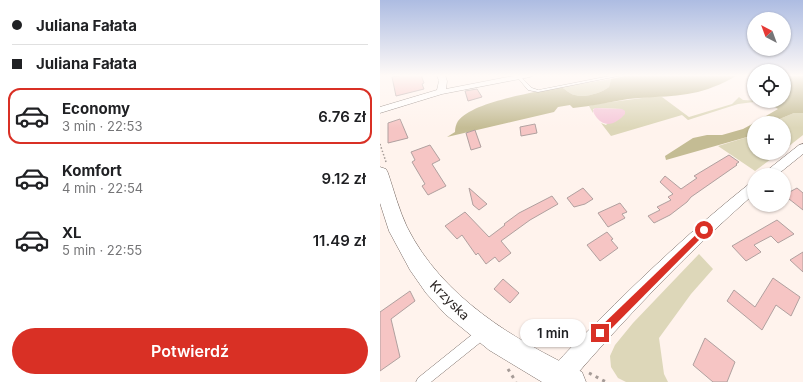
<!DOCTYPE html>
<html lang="pl">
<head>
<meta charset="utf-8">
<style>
  body { margin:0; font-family:Inter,sans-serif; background:#f6f6f6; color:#202124; height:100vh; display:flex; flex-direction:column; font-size:15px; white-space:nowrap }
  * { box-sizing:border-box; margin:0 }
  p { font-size:13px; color:#757577 }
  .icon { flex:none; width:22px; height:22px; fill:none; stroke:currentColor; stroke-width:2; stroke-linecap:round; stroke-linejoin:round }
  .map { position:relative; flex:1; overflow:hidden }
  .panel { display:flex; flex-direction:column; background:#fff; width:380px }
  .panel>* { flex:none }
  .hud { display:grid; align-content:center; height:88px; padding:0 12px; background:#fff }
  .needle { width:26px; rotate:319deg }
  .tools { position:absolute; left:367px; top:12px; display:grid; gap:8px }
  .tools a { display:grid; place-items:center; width:44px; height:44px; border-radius:50%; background:#fff; box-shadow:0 1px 3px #0004; font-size:20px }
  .end { position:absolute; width:18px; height:18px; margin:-9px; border:5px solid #d93025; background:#fff; box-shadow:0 0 0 2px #fff }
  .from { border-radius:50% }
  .bubble { position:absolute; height:28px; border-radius:14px; background:#fff; box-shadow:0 1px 3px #0004; font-size:13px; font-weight:600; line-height:28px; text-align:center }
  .hud b { display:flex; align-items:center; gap:14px; height:38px; font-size:15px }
  .hud b+b { border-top:1px solid #e0e0e0 }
  .hud i { width:10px; height:10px; background:#202124 }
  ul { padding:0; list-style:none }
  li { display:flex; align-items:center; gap:12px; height:56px; margin:0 8px 6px; padding:0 4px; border:2px solid transparent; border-radius:12px }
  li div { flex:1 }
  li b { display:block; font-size:15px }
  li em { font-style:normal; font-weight:600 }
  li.on { border-color:#d93025 }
  li>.icon { width:36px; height:36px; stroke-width:1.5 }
  .button { display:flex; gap:8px; margin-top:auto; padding:8px 12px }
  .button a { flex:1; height:46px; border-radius:24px; background:#d93025; color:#fff; font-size:16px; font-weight:600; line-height:46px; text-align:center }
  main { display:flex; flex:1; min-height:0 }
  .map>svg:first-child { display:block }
</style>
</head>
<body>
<main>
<section class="panel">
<div class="hud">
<b><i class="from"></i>Juliana Fałata</b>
<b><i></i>Juliana Fałata</b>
</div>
<ul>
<li class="on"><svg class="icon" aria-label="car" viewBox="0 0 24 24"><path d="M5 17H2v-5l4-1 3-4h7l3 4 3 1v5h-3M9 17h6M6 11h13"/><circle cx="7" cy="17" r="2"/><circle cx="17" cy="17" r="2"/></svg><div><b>Economy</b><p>3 min · 22:53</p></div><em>6.76 zł</em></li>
<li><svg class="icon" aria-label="car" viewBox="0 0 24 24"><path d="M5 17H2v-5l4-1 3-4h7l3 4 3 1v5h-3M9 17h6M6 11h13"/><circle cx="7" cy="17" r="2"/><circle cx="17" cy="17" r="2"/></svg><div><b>Komfort</b><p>4 min · 22:54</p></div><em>9.12 zł</em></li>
<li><svg class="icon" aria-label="car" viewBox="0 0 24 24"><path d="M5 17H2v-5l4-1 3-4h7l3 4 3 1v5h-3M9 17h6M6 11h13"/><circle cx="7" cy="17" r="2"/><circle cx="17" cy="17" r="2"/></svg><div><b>XL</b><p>5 min · 22:55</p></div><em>11.49 zł</em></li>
</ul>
<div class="button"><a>Potwierdź</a></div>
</section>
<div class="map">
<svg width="423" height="382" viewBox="0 0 423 382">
  <rect width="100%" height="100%" fill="#fff3ed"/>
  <g fill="#ddd7b9">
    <path d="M231 79 229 87C221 93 205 98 195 95 189 94 186 89 181 87Z"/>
    <path d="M270 97H282L309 117 352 104 359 97 363 100 382 101 358 104 308 120 302 115 231 136 221 123 226 125 242 109 218 108 213 109V113L209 106 216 104Z"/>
    <path d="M420 112 423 113V135L404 150V123H390L414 113Z"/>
    <path d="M374 135V153H399L375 171 338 146Z"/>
    <path d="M319 254 333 269 311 294 279 338 284 374 288 382H246L238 378 231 367 230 356 235 345 253 323Z"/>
  </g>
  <g fill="#c4bc94">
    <path d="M249 75H358C350 79 342 84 333 87 307 98 276 96 248 99 229 102 212 106 193 108L190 105 178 107 174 112 67 137 75 132C75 128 76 124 78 121 93 101 157 92 181 87 186 89 189 94 195 95 205 98 221 93 229 87L231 79Z"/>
    <path d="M404 75H423V113H414L390 123H374L398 109 386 101H404Z"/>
    <path d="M374 123V135L286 160 285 156 313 138 327 135H342L363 129Z"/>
  </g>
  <path fill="#f5c8d9" d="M215 108 242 109 245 111V114C237 123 226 129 217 118 215 115 213 113 213 110Z"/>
  <g fill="#f6c5c4" stroke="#b0a09f">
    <path d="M23 75H41L44 83 42 84 44 89 16 96 12 77Z"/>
    <path d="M97 89 102 97 88 101 85 91Z"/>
    <path d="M20 119 28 138 8 143V123Z"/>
    <path d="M155 124 157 133 141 136 140 127Z"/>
    <path d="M95 130 101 147 91 150 86 133Z"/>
    <path d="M50 145 60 160 52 164 66 186 48 195 42 186 45 184 32 162 35 160 31 152Z"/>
    <path d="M349 155 359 162 356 164 357 165 311 197 307 202 290 215 274 223 268 216 280 210 277 207 291 200 288 197 293 194 280 182 285 176 301 189 317 178 314 176Z"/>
    <path d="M89 188 107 204 99 210 93 205Z"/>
    <path d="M203 188 213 199 205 204 194 207 187 198Z"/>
    <path d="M417 188 423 193V210L404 195Z"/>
    <path d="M172 196 178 204 150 220 121 241 131 253 119 262 115 257 106 264 98 253 96 255 82 235 77 239 65 226 85 212 109 237 125 225 124 224 139 213Z"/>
    <path d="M240 203 247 212 242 214 245 218 228 227 218 213Z"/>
    <path d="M397 220 414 234 398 243 391 236 374 245 381 252 366 261 352 246Z"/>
    <path d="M227 232 233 239 231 240 238 248 220 261 207 245Z"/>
    <path d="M423 252V272L410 260Z"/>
    <path d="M393 278 420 297 411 316 396 305 382 330 347 301 354 290 375 307Z"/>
    <path d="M123 279 139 293 130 303 114 289Z"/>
    <path d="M30 291 35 301 11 319 20 357 0 371V312Z"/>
    <path d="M325 338 355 362 347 382H333L313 365Z"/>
  </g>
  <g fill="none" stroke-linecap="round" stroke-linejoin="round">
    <defs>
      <g id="service">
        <path d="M235 75H243L158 92 148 90 137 77 140 76 152 88 158 90Z"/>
        <path d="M103 328 107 329 108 333 107 337 51 382H36L38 378 99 329Z"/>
      </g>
      <g id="minor">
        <path d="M57 75H65L67 81 66 89 138 75H154L150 77 62 94 0 113V107L57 90 59 81Z"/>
        <path d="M423 144V154L397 175H383L385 172 419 145Z"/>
        <path d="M374 182V194C308 252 247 316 190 382H164C171 365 202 337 216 323 265 274 315 227 369 184Z"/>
      </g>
      <path id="tertiary" d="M0 167 6 169 8 173C14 191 19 210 27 227 62 297 134 340 202 372L206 382H162L109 350 65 314 46 293 30 270 9 231 0 203Z"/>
    </defs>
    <use href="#service" stroke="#776a64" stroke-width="1"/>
    <use href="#minor" stroke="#776a64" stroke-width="1"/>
    <use href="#tertiary" stroke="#776a64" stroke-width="1"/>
    <path stroke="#a59b97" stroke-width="1.5" stroke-dasharray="1.5 2" stroke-linecap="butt" d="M0 144 6 162"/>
    <g stroke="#a59b97" stroke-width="3" stroke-dasharray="3 4.5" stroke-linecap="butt">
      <path d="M128 369 136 382"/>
      <path d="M209 373 226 382"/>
    </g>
    <use href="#service" fill="#fff" fill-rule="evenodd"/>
    <use href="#minor" fill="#fff" fill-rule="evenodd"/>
    <use href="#tertiary" fill="#fff" fill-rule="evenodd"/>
  </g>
  <linearGradient id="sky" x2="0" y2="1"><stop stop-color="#adbce2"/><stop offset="0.59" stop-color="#fffaf7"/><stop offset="1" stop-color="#fffaf7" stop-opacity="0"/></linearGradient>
  <rect width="423" height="128" fill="url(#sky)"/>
  <path fill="#d93025" d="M324 227 327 228V232L223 337 220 338 217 337 215 333 217 330Z"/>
  <g text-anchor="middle" stroke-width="3" stroke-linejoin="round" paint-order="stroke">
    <g font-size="13" fill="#2b2523" stroke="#fff">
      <text transform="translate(70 300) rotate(45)" y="5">Krzyska</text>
    </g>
  </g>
</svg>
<div class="tools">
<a><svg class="needle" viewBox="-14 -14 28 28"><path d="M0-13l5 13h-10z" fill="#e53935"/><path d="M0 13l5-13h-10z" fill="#757577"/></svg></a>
<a><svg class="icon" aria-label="locate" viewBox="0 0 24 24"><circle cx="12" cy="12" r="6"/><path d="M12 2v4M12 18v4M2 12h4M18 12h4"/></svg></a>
<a>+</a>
<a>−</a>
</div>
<i class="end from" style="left:324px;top:230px"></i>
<i class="end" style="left:220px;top:333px"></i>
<div class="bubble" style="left:140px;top:319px;width:66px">1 min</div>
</div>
</main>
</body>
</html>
